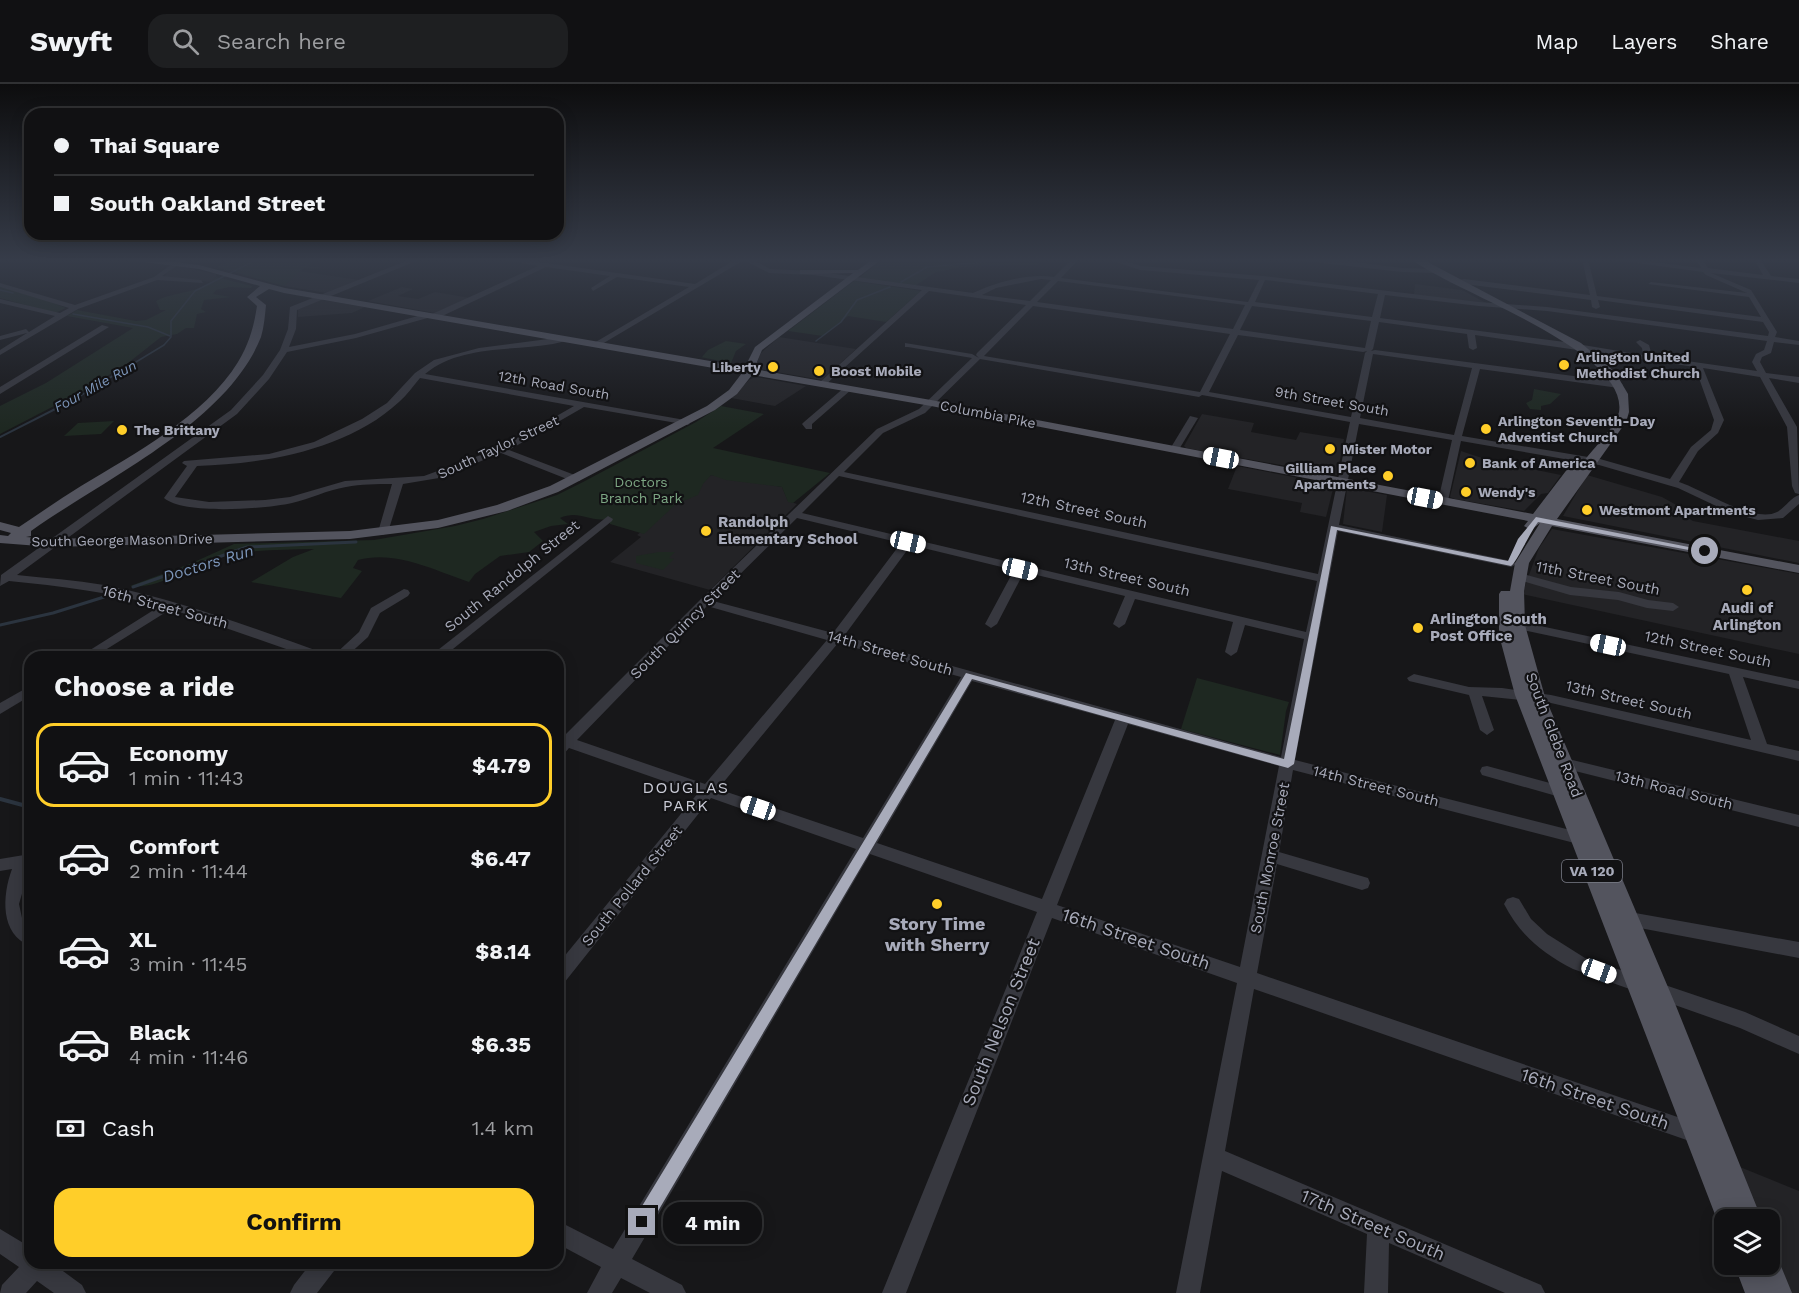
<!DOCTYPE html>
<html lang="en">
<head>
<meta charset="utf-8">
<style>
  body { margin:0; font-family:"Work Sans",sans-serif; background:#1e1f21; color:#f1f3f6; height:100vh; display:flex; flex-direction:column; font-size:22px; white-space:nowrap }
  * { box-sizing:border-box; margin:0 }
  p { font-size:20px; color:#9c9da0 }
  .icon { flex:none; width:33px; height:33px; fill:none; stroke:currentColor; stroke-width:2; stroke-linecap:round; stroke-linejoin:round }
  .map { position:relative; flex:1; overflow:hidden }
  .panel { position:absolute; left:24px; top:567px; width:540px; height:618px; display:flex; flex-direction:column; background:#111113; border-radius:18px; box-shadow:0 3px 15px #0003,0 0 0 2px #303133 }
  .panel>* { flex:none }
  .hud { position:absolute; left:24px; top:24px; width:540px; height:132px; border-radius:18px; box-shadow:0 3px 15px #0003,0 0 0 2px #303133; display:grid; align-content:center; height:132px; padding:0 30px; background:#111113 }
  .tools { position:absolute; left:1714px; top:1125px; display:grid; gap:12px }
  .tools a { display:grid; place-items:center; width:66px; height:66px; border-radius:12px; background:#111113; box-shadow:0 3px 15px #0003,0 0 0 2px #303133; font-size:30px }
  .end { position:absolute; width:27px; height:27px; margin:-14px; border:8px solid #a8abba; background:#111; box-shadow:0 0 0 3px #111 }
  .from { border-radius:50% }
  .bubble { position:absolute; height:42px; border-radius:18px; background:#111113; box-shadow:0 3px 15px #0003,0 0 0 2px #303133; font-size:20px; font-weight:700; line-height:42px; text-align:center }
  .car { position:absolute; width:18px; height:36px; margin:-18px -9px; border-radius:8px; box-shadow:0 0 4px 2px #0007; background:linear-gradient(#fff 24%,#345 0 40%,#fff 0 76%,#345 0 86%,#fff 0) }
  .hud b { display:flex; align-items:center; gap:21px; height:57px; font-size:22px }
  .hud b+b { border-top:2px solid #303133 }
  .hud i { width:15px; height:15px; background:#f1f3f6 }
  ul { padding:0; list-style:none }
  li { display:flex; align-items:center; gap:18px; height:84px; margin:0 12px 9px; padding:0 18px; border:3px solid transparent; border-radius:18px }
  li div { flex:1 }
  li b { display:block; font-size:22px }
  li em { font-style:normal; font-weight:700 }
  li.selected { border-color:#ffce29 }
  li>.icon { width:54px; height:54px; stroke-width:1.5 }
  h2 { padding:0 30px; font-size:27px; line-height:72px }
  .pay { display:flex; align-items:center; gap:15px; height:66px; padding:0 30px; font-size:22px }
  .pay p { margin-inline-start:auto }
  .primary-button { display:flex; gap:12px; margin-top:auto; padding:12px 30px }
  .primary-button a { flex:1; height:69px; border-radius:18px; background:#ffce29; color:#111; font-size:24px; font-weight:700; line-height:69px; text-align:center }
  header { display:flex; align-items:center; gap:36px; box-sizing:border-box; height:84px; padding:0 30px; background:#111113; border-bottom:2px solid #303133 }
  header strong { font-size:28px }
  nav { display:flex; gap:33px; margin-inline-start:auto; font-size:21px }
  .search { width:420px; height:54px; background:#1e1f21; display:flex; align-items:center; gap:15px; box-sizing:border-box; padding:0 21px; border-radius:18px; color:#9c9da0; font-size:22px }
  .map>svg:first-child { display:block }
</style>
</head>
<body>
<header>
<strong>Swyft</strong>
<div class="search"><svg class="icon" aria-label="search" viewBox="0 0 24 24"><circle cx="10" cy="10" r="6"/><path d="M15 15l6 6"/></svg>Search here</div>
<nav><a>Map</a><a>Layers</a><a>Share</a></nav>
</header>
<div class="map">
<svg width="1799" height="1209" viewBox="0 0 1799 1209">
  <rect width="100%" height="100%" fill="#171719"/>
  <g fill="#232326">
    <path d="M179 182 210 189 216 190V193L211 198 164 193 170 185Z"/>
    <path d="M299 187 359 196 327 209 284 202Z"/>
    <path d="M1415 200 1462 206 1486 219 1414 211Z"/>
    <path d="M402 203 413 205 398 212 418 215 435 208 470 214 435 229 368 217Z"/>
    <path d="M320 216H323L365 223 352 229 298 233V225Z"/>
    <path d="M779 253 856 265 822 296 754 284 761 269Z"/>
    <path d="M755 293 762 294 806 302 775 322 731 314 749 296Z"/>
    <path d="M1202 330 1254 339 1251 348 1296 356 1300 348 1344 355 1337 391 1186 364 1184 362Z"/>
    <path d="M1461 367 1491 377 1561 391 1548 409 1541 410 1524 427 1455 415 1450 413Z"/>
    <path d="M1237 382 1334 401 1326 433 1300 428 1302 419 1228 405Z"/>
    <path d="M711 391 782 403 788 417 797 420 710 506 610 478 641 453 637 451Z"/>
    <path d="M1587 391 1662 413 1680 423 1683 431 1693 437 1799 457V479L1563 432Z"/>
    <path d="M1347 404 1387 411 1382 448 1343 440Z"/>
    <path d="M1552 445 1799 490V570L1522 510 1539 464Z"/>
    <path d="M1740 1083 1799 1107V1209H1790L1770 1159V1136L1760 1135Z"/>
  </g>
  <g fill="#1e2821">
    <path d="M238 175H320L307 182 323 184 307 185 305 183 284 202 219 184 218 182Z"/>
    <path d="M883 175H1044L1037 181 962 183 936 188 915 202 859 194Z"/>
    <path d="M216 193 252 202 251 204 229 203 216 206 213 210 231 213 204 216 201 225 206 228 197 230 194 244H186L177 250 161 253 128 279 83 307 0 350V322L46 299 133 244 67 232 77 226 136 237 146 236 166 226H160L156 217C174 207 201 210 216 193Z"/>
    <path d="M854 197 921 207 886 238 848 232 823 252 788 247Z"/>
    <path d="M0 203 36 212 66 224 55 229 0 214Z"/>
    <path d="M726 257 746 260 736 267 731 279 695 272 702 273 708 266Z"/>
    <path d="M1534 305 1561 310 1550 320 1541 322V326L1530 325 1526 319 1532 316Z"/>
    <path d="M721 322 764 330 713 364 830 389 793 419 788 418 782 403 726 396 711 391 703 400 698 411 676 420 644 450 610 440V434C591 440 580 425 560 434L568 440 551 442 534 448 543 457 529 468 500 472 475 490 469 498C433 486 396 466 358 476L353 484 362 487 341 514 251 498 293 473 314 465C283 466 251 465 221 473 194 480 156 507 130 502L192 479 234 460 374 456 455 442 483 435 557 411 583 398 696 338Z"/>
    <path d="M114 337 101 350 64 352 78 339Z"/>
    <path d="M675 468 669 474 674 475 663 486 636 479V472L659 468Z"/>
    <path d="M1197 594 1289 618 1286 627 1280 671 1181 645Z"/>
  </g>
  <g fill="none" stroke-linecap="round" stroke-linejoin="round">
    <g stroke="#2b343f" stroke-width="1.5">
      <path d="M901 198 927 183 1018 175"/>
      <path d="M0 206 13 209"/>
      <path d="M73 230 148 243 170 252"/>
      <path d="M816 257 841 238 857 216 890 203"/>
      <path d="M113 292 164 261 171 253V237L195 207 258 175"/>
    </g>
    <path stroke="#2b343f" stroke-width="2" d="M0 353 75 315 116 290"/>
    <g stroke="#2b343f" stroke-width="3">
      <path d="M133 503 247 463 356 458"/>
      <path d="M0 541 53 529 104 513"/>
    </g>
    <path stroke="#2b343f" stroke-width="4" d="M0 715 30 723"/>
    <g fill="#37383f" fill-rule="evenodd">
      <path d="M179 175H187L162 192 201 196 203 199 157 196 78 225 0 271V266L27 249 0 256V252L26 245 29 248 55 232 0 219V215L60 229 69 224 0 203V199L75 221 154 193Z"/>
      <path d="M411 175H421L297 226 296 245 289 263 355 250 428 229 432 231 431 233 356 254 287 268 269 295 237 330 17 491C46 494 75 496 104 501 180 516 253 544 326 570L327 573H309L171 525 94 573H79L160 522C110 508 60 502 9 497L0 502 1 491 231 326 263 291 280 266 288 245 290 223Z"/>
      <path d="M499 175H518L695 200 736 175H752L770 185 813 187 973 209C997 198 1028 189 1054 193L1072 175H1079L1061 194 1248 218 1259 196 1140 186 1107 175H1118L1141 182 1263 192 1479 218 1547 223 1768 252 1769 248 1763 238 1598 216 1600 223 1596 225 1592 223 1591 216 1448 198 1464 195 1590 211 1582 175H1588L1597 212 1761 233 1749 213 1648 200 1651 198 1747 209 1706 191 1703 188 1608 175H1630L1701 184 1696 175H1702L1708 184 1763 191 1754 175H1760L1771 192 1799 195V199L1711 189 1751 206 1777 248 1775 253 1799 257V261L1774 258 1771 269 1762 273 1760 278 1766 289 1799 293V299L1769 294 1797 343 1799 410 1795 409 1792 402 1787 343 1760 293 1703 284 1724 336 1718 349 1698 367 1679 398C1702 405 1754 440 1777 428 1785 424 1790 414 1799 411V420L1783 434 1758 436 1731 429 1678 404 1599 381 1461 357 1448 417 1443 420 1438 417 1452 356 1359 340 1339 441 1511 477 1517 480 1511 483 1338 447 1295 676 1586 750 1592 752 1594 756 1592 760 1586 762 1293 686 1279 768 1368 794 1370 799 1368 804 1362 806 1277 780 1257 889 1698 1040 1705 1043 1708 1050 1705 1057 1698 1060 1254 905 1225 1067 1541 1201 1545 1209H1505L1389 1159 1388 1209H1364L1367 1150 1222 1087 1200 1209H1176L1237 899 1052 834 906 1209H882L1037 828 870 770 632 1175 682 1201 686 1209H650L621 1194 612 1209H587L601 1183 558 1160V1137L613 1165 856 765 711 714 564 899 558 901V880L698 709 569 664 563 671 558 672V650L564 652 701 515 877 345 919 325 972 274 908 263H905V259L972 270 979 274 976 271 977 269 1026 221 929 207 823 303 819 300 820 298 922 206 813 191 769 189 744 176 597 263H594V259L689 203 617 193 593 207 591 204 610 192 546 183 438 234H432V230L538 182ZM1041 195 1051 196 1030 217 982 211 996 204ZM1265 196 1378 210 1372 233 1255 218ZM1058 197 1245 221 1233 245 1037 218ZM1385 211 1479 222 1547 227 1767 257 1764 266 1756 270 1752 278 1757 287 1652 272 1649 261 1640 256 1636 258 1642 264 1643 271 1565 258 1380 234ZM1033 222 1230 250 1200 308 984 272ZM1252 222 1371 237 1365 264 1240 246ZM1379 238 1467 250 1469 264 1473 266 1477 264 1475 251 1695 283 1714 336 1711 346 1691 363 1670 395 1600 375 1462 352 1480 285 1619 304 1623 301 1619 298 1375 266 1371 267 1373 265ZM1238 251 1363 268 1367 267 1365 269 1351 333 1209 308ZM1373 270 1472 284 1454 351 1360 334ZM980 275 1199 313 1202 311 1350 338 1318 490 844 388 883 349 925 329ZM839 392 1317 497 1306 548 802 429ZM797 434 901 459 833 549 713 517ZM911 461 1014 486 985 540 991 544 997 540 1024 488 1125 512 1113 540 1119 544 1125 540 1135 515 1233 538 1225 568 1231 572 1237 568 1245 541 1304 555 1281 673 844 552ZM707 522 827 556 705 700 577 656ZM838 559 961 593 863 754 718 705ZM972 597 1115 636 1042 815 877 759ZM1128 640 1279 682 1240 883 1057 821Z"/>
      <path d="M1332 175 1402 184 1436 185 1439 187 1436 189 1402 188 1295 176Z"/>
      <path d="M102 241 109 243 0 310V303Z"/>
      <path d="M563 253H566V257L553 260C512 267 459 261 425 290L685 336 690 339 688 341 584 323 509 366 580 393V397H572L501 369 439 394 403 400 388 448 383 451 378 448 392 400C377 400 361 400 346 403 327 406 310 415 292 419 266 425 183 431 164 414L187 382 182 379 184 377 269 370 314 358 362 335 387 319 415 289 434 276 479 264ZM420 294 574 322 527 349 489 368 424 392 345 397 290 413 265 416 209 418 175 413 197 382C265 380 347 366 399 318 407 311 413 302 420 294Z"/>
      <path d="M845 303 852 305 812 340V345H806L802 340 804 338Z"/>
      <path d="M1190 332 1198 334 1178 367H1172L1170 365Z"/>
      <path d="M608 432 613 435 612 437 443 573H429Z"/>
      <path d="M1519 489 1571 503 1619 508 1648 516 1673 519 1679 523 1673 527 1647 524 1618 516 1570 511 1515 495 1513 493Z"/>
      <path d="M404 505 408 506 410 509 408 512 380 529 368 553 346 573H332L359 548 371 524Z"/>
      <path d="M1508 535 1799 597V605L1743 593 1767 660 1799 667V677L1551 619 1482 612 1494 646 1487 651 1480 646 1469 611 1409 597 1407 594 1414 590 1469 603 1502 604 1551 611 1751 656 1729 590 1504 542 1502 539Z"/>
      <path d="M30 602V612L0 630V619Z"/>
      <path d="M1556 672 1799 731V743L1551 681 1549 677 1551 673Z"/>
      <path d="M1487 682 1572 705 1575 709 1572 713 1567 715 1482 691 1480 687 1482 683Z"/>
      <path d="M30 770V782L19 820 22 834 30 844V862C0 850 2 812 12 785L0 787V775Z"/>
      <path d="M1513 813 1519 815 1531 835 1547 850 1585 874 1745 928 1799 952V970L1740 944 1573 885C1542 869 1520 851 1504 820L1507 815Z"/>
      <path d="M1624 827 1799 858V874L1624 841 1618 839 1615 834 1618 829Z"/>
      <path d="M0 1145 30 1163V1179H52L82 1201 86 1209H54L37 1197 26 1209H0L2 1201 19 1183 0 1170Z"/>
      <path d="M311 1179H337L334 1187 317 1209H290L294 1201Z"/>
    </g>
    <g fill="#53545e" fill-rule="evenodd">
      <path d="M119 175H149L199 181 285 204 745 283 755 263 853 189 803 190H800V186H858L873 175H882L762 266 754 285 931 316 1533 430 1575 375 1584 377C1593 365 1616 342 1619 328 1629 266 1453 208 1411 175H1422L1581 259 1615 288 1628 310 1629 328 1626 338 1557 435 1799 481V489L1552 442 1529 479 1524 507 1525 541 1545 613 1676 922 1762 1136H1725V1147L1721 1146 1515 611 1499 551V510L1501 507H1510L1515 479 1540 439 1531 446 1524 442 1528 437 931 322 752 291 737 310 715 326 558 408 507 427 438 444 350 455 52 463 0 459V451L8 452 11 449 0 446V438L19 443C40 429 60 415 81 402 134 370 205 332 238 278 249 260 254 242 257 222L247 213 260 202 199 185ZM269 205 284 209 742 289 729 306 707 322 550 402 497 421 438 436 350 447 52 455 26 453 31 452V447C104 395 227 339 261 253 264 243 265 231 266 221L256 213Z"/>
      <path d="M1770 1168 1776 1170 1792 1209H1745L1734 1180H1770Z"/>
    </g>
  </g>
  <linearGradient id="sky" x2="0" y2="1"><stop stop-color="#0d0d0e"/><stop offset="0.51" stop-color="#363c49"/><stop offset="1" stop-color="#363c49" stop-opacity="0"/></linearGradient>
  <rect width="1799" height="345" fill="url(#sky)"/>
  <path fill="#a8abba" d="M1536 433 1709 467 1705 469 1538 438C1531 447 1516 479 1511 482L1337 446 1294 680 1288 684 972 595 648 1144 642 1146 636 1144 634 1138 636 1132 966 589 1284 675 1331 442 1508 477 1518 455Z"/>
  <g fill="#ffce29" stroke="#121214" stroke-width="2">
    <circle cx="1564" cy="281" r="6"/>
    <circle cx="773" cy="283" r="6"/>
    <circle cx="819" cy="287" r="6"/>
    <circle cx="1486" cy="345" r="6"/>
    <circle cx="122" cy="346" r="6"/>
    <circle cx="1330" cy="365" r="6"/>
    <circle cx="1470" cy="379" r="6"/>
    <circle cx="1388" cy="392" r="6"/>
    <circle cx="1466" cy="408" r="6"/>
    <circle cx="1587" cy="426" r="6"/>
    <circle cx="706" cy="447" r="6"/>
    <circle cx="1747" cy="506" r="6"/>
    <circle cx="1418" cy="544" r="6"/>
    <circle cx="937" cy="820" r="6"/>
  </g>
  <g text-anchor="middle" stroke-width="4.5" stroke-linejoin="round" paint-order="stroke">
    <g font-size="14" font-weight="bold" fill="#a8abba" stroke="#121214" text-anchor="start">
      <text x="1576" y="278">Arlington United<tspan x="1576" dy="16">Methodist Church</tspan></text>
      <text x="761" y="288" text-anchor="end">Liberty</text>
      <text x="831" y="292">Boost Mobile</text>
      <text x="1498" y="342">Arlington Seventh-Day<tspan x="1498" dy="16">Adventist Church</tspan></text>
      <text x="134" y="351">The Brittany</text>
      <text x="1342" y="370">Mister Motor</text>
      <text x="1482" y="384">Bank of America</text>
      <text x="1376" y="389" text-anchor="end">Gilliam Place<tspan x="1376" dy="16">Apartments</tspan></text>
      <text x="1478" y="413">Wendy's</text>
      <text x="1599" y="431">Westmont Apartments</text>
    </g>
    <g font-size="14" fill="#a8abba" stroke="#121214">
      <text transform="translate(554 301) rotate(10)" y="5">12th Road South</text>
      <text transform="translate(1332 317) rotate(10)" y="5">9th Street South</text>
      <text transform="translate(988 330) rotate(11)" y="5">Columbia Pike</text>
      <text transform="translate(498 363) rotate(-25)" y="5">South Taylor Street</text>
      <text transform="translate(122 456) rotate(-1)" y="5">South George Mason Drive</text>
    </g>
    <g font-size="14" font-style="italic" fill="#7c95b9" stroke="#121214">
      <text transform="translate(95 302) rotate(-29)" y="5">Four Mile Run</text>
    </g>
    <g font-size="14" fill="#7da784" stroke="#121214">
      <text x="641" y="403">Doctors<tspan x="641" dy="16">Branch Park</tspan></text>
    </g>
    <rect fill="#121214" stroke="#7b7d88" stroke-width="1.5" x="1562" y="776" width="60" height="22" rx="4.5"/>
    <g font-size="14" font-weight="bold" fill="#a8abba">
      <text x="1592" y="792">VA 120</text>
    </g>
    <g font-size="15" fill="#a8abba" stroke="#121214">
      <text transform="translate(1084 426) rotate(12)" y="5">12th Street South</text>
      <text transform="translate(512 492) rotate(-39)" y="5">South Randolph Street</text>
      <text transform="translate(1127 493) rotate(13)" y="5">13th Street South</text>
      <text transform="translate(1598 494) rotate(11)" y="5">11th Street South</text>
      <text transform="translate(165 523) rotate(15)" y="5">16th Street South</text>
      <text transform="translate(685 540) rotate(-45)" y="5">South Quincy Street</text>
      <text transform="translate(1708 565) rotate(12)" y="5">12th Street South</text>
      <text transform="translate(890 569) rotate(16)" y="5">14th Street South</text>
      <text transform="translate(1629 616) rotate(13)" y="5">13th Street South</text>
      <text transform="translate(1554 651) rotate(69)" y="5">South Glebe Road</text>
      <text transform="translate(1376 702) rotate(14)" y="5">14th Street South</text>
      <text transform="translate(1674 706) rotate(14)" y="5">13th Road South</text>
      <text transform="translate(1270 774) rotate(-79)" y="5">South Monroe Street</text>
      <text transform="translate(632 802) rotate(-51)" y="5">South Pollard Street</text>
    </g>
    <g font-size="15" font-weight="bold" fill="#a8abba" stroke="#121214" text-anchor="start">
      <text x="718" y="443">Randolph<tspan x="718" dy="17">Elementary School</tspan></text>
      <text x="1747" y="529" text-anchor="middle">Audi of<tspan x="1747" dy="17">Arlington</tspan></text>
      <text x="1430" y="540">Arlington South<tspan x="1430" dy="17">Post Office</tspan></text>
    </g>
    <g font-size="16" font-style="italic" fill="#7c95b9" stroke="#121214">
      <text transform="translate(208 479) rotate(-17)" y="6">Doctors Run</text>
    </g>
    <g font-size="16" letter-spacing="1.5" fill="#c9cbd6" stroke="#121214">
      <text x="686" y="709">DOUGLAS<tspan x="686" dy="18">PARK</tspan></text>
    </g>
    <g font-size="18" font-weight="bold" fill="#a8abba" stroke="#121214">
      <text x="937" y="846">Story Time<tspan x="937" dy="21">with Sherry</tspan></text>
    </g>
    <g font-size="18" fill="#a8abba" stroke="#121214">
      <text transform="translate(1136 855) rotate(19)" y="6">16th Street South</text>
      <text transform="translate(1001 938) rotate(-68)" y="6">South Nelson Street</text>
      <text transform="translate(1595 1015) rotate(19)" y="6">16th Street South</text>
      <text transform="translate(1373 1141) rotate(23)" y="6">17th Street South</text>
    </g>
  </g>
</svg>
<div class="tools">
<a><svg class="icon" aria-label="layers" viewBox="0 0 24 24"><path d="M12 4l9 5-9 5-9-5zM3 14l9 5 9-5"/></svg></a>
</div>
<i class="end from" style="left:1705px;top:467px"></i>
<i class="end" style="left:642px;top:1138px"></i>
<div class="bubble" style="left:663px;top:1118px;width:99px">4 min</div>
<i class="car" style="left:1221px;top:374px;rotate:281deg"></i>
<i class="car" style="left:1425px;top:414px;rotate:101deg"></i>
<i class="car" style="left:908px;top:458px;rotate:103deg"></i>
<i class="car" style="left:1020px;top:485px;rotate:103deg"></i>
<i class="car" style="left:1608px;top:561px;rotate:282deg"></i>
<i class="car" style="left:758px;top:724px;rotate:289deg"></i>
<i class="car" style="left:1599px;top:887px;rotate:110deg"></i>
<div class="hud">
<b><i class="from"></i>Thai Square</b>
<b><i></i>South Oakland Street</b>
</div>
<section class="panel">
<h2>Choose a ride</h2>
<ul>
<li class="selected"><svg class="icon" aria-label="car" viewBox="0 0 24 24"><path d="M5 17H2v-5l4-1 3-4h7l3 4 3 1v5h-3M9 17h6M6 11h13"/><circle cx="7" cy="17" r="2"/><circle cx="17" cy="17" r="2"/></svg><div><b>Economy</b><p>1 min · 11:43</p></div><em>$4.79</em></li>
<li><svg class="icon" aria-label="car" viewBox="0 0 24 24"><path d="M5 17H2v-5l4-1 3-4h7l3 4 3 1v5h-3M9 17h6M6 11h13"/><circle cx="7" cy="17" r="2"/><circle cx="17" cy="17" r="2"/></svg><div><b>Comfort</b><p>2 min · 11:44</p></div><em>$6.47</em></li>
<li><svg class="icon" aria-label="car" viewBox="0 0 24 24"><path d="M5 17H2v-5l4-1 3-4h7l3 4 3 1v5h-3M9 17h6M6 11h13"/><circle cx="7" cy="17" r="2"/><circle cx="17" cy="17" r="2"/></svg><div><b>XL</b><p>3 min · 11:45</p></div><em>$8.14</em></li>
<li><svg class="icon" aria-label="car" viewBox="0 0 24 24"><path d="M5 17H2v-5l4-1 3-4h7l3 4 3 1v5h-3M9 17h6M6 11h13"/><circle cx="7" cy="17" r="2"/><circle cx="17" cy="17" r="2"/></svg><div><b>Black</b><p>4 min · 11:46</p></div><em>$6.35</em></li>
</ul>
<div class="pay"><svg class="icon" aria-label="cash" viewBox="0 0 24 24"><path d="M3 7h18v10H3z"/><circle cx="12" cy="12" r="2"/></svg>Cash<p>1.4 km</p></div>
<div class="primary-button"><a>Confirm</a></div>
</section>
</div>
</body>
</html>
